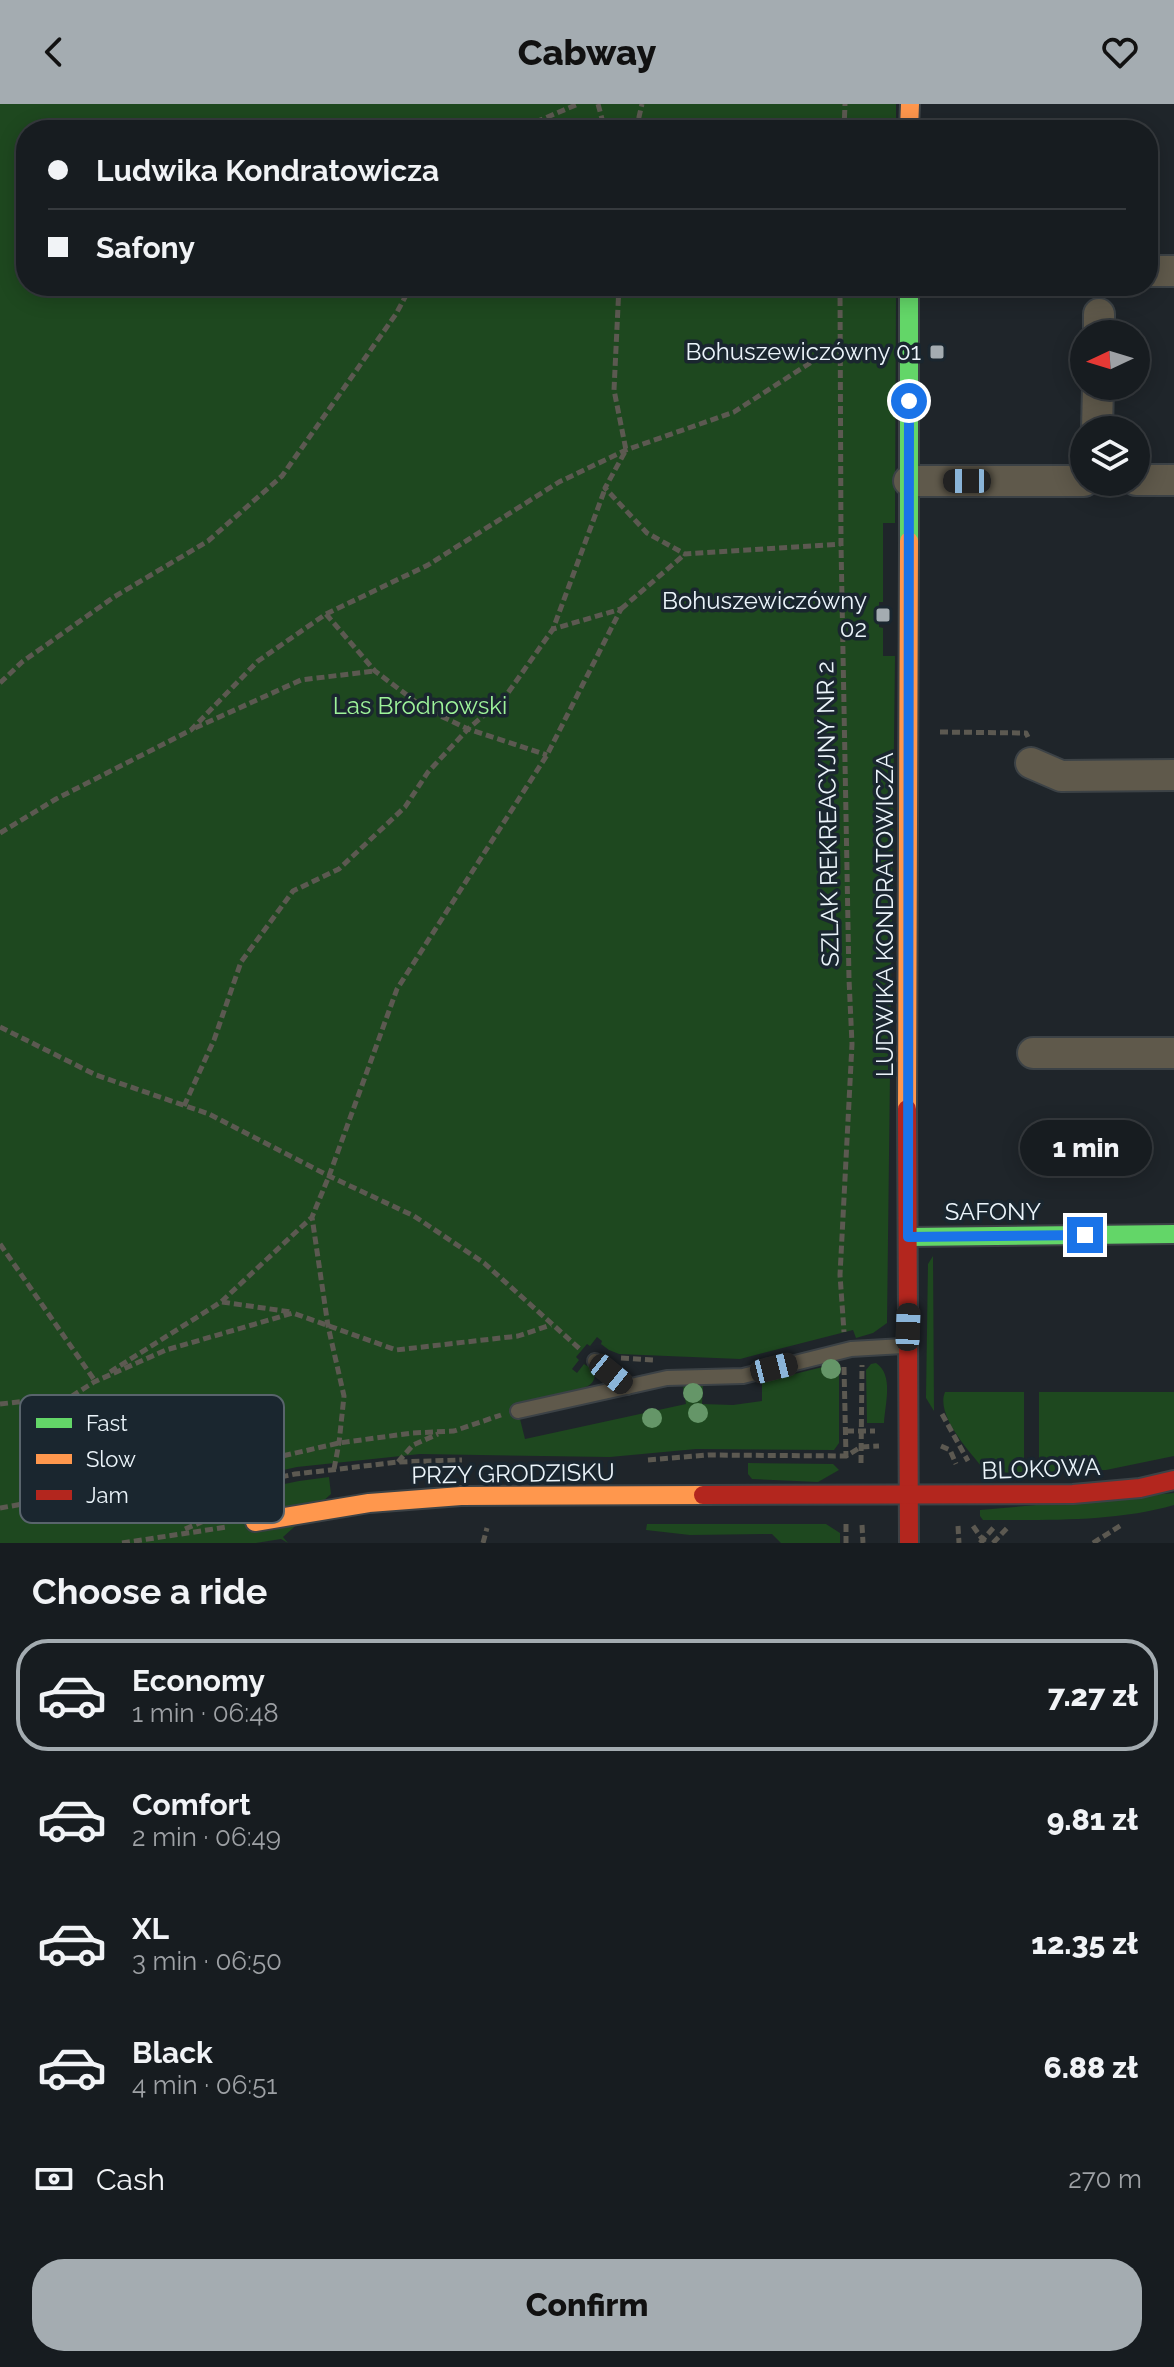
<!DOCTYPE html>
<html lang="en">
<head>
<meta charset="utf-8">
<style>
  body { margin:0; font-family:Raleway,sans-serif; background:#24292d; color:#f1f3f6; height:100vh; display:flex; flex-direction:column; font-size:30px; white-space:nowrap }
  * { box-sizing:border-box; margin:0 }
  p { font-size:26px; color:#9ea1a5 }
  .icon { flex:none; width:44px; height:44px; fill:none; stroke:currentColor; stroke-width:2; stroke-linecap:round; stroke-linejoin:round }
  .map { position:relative; height:1439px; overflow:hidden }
  .side { display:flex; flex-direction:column; background:#171c20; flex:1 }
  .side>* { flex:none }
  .top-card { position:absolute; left:16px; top:16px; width:1142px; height:176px; border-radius:32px; box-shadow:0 4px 20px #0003,0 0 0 2px #363a3e; display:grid; align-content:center; height:176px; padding:0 32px; background:#171c20 }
  .needle { width:52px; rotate:266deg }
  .fabs { position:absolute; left:1070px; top:216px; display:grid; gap:16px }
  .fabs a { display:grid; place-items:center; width:80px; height:80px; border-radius:50%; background:#171c20; box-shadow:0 4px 20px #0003,0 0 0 2px #363a3e; font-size:40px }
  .end { position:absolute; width:36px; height:36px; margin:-18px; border:10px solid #1a73e8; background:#fff; box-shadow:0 0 0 4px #fff }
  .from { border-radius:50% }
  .bubble { position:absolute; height:56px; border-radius:28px; background:#171c20; box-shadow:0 4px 20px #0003,0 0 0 2px #363a3e; font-size:26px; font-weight:800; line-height:56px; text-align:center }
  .car { position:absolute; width:24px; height:48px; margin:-24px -12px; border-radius:10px; box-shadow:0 0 6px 2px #0007; background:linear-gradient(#222 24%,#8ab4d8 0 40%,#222 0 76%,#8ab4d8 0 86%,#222 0) }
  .top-card b { display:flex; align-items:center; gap:28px; height:76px; font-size:30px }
  .top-card b+b { border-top:2px solid #363a3e }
  .top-card i { width:20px; height:20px; background:#f1f3f6 }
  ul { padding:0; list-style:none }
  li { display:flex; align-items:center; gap:24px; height:112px; margin:0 16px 12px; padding:0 16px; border:4px solid transparent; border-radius:32px }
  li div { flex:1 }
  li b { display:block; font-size:30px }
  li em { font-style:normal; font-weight:800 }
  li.selected { border-color:#a4acb1 }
  li>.icon { width:72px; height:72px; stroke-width:1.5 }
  h2 { padding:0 32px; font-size:36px; line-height:96px }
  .pay { display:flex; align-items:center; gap:20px; height:88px; padding:0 32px; font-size:30px }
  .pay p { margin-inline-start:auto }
  .primary-button { display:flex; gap:16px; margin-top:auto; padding:16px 32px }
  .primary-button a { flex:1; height:92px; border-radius:32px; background:#a4acb1; color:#111; font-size:32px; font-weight:800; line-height:92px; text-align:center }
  header { display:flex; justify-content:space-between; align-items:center; height:104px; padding:0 32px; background:#a4acb1; color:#111; font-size:36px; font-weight:800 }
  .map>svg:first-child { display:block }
</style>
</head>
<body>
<header><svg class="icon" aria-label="back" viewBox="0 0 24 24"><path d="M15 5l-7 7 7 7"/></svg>Cabway<svg class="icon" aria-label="heart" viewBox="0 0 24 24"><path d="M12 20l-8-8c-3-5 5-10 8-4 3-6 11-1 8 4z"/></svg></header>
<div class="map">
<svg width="1174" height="1439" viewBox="0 0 1174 1439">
  <rect width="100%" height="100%" fill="#1f252a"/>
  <g fill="#1e481f">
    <path d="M0 0H896V26H26V182H896L895 419H883V498H879V523L883 524V552H895L887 1219 873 1229 856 1234 853 1226 740 1255 619 1250 609 1246 601 1240 602 1237 597 1233 590 1242 587 1240 576 1253 579 1256 572 1265 577 1269 584 1260 587 1262 589 1260 595 1268C595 1277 592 1281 583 1284L516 1299 525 1335 686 1300 683 1283 686 1280 703 1282 702 1300 733 1301 762 1297V1278L839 1259V1339L834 1346 696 1345 610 1353 420 1350 297 1363 243 1375 246 1388 299 1377 329 1373 331 1390 283 1433 288 1439 281 1435 256 1439H0Z"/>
    <path d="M933 1152 934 1307 926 1294 928 1160Z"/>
    <path d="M876 1259C894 1271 885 1300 884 1319H867L866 1266 871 1260Z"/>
    <path d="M945 1288H1024V1368L987 1369C972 1350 935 1312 945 1288Z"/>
    <path d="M1039 1288H1174V1352L1106 1366 1039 1368Z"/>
    <path d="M748 1359 833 1360 839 1366 818 1378 752 1375 748 1370Z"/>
    <path d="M1174 1389V1401C1116 1418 1044 1416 983 1416L980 1412V1406Z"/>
    <path d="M647 1420H826L840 1429V1439H781L772 1430 690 1431 646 1426Z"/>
  </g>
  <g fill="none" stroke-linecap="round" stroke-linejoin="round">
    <defs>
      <g id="lane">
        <path d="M595 1257 627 1283"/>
        <path d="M518 1307 667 1274 743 1272 851 1245 903 1242"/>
      </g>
      <g id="street">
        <path d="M1148 167H1174"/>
        <path d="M1099 230V210"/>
        <path d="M1097 326 1098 282"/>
        <path d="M1136 376H1174"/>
        <path d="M909 377H1084"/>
        <path d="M1031 659 1061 672 1174 671"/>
        <path d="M1033 949H1174"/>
      </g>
      <g id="fast">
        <path d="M909 437V182"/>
        <path d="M908 1133 1174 1130"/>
      </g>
      <g id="slow">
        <path d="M909 26 910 0"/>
        <path d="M907 1005 909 437"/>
        <path d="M255 1418 369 1399 461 1392 703 1391"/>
      </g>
      <g id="jam">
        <path d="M907 1005 909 1439"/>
        <path d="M703 1391 1073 1390 1140 1384 1174 1376"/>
      </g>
    </defs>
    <use href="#lane" stroke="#3c4246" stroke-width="18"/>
    <use href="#street" stroke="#3c4246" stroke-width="34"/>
    <use href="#fast" stroke="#3c4246" stroke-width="22"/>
    <use href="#slow" stroke="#3c4246" stroke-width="22"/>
    <use href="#jam" stroke="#3c4246" stroke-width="22"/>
    <g stroke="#5c5951" stroke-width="5" stroke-dasharray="8 4" stroke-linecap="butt">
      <path d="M598 0 605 26"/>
      <path d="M527 26 531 20 578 0"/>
      <path d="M636 26 642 0"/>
      <path d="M844 26 845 0"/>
      <path d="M619 182 614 286 626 346 605 384 647 429 685 450 841 440"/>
      <path d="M840 182 841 440 849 875 852 940 840 1171 844 1228"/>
      <path d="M621 505 685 450"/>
      <path d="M326 510 375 567 424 604 468 625 505 593 553 525 605 385"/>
      <path d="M0 579 22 558 114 493 208 437 282 372 396 210 411 182"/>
      <path d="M195 624 301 576 374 567"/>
      <path d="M940 628 1026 629 1028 633"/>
      <path d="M0 729 56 695 191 626 258 557 326 510 428 461 559 378 626 346 734 308 838 241"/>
      <path d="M0 923 96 971 209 1010 329 1072 414 1112 484 1159 581 1246"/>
      <path d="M184 1002 214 936 241 858 293 787 339 765 405 703 428 668 468 625 547 651"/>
      <path d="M0 1140 95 1277"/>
      <path d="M222 1198 291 1208"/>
      <path d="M621 1254 654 1256"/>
      <path d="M844 1263 846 1353"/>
      <path d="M110 1268 221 1198 311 1114"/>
      <path d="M0 1300 72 1292 94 1278 166 1246 293 1209 396 1246 518 1232 551 1221"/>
      <path d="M942 1310 968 1357"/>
      <path d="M846 1327H875"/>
      <path d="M941 1342 950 1346 956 1360"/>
      <path d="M648 1356 708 1351 846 1352 861 1343 879 1342"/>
      <path d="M398 1358 413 1341 438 1330"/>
      <path d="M861 1359 862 1261"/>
      <path d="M334 1365 339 1339 344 1292 328 1222 312 1113 329 1072 397 885 547 651 621 505 553 525"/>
      <path d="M198 1371 248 1380 295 1370 331 1366 398 1358 462 1356"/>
      <path d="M0 1404 230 1364 339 1339 412 1329 454 1327 501 1311"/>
      <path d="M846 1420V1439"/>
      <path d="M862 1421 863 1439"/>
      <path d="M958 1422 959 1439"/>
      <path d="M973 1422 985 1439"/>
      <path d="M185 1425 223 1409"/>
      <path d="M122 1439 227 1423"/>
      <path d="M483 1439 487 1424"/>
      <path d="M980 1439 995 1422"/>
      <path d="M993 1439 1009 1422"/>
      <path d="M1093 1439 1123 1420"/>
    </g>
    <use href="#lane" stroke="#5f594b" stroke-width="14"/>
    <use href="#street" stroke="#5f594b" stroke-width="30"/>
    <use href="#fast" stroke="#63d668" stroke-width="18"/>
    <use href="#slow" stroke="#ff974d" stroke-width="18"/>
    <use href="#jam" stroke="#b3261e" stroke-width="18"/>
  </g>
  <g fill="#659668">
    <circle cx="831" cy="1265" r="10"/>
    <circle cx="693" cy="1289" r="10"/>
    <circle cx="698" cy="1309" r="10"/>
    <circle cx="652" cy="1314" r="10"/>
  </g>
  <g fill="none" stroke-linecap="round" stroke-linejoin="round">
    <path stroke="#1a73e8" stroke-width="10" d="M909 297 908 1133 1085 1131"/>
  </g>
  <g fill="#a4acb1" stroke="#1a262f" stroke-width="3">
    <rect x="929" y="240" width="16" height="16" rx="4"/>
    <rect x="875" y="503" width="16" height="16" rx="4"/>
  </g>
  <g text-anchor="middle" stroke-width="7" stroke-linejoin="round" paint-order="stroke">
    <g font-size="24" fill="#ebf4fa" stroke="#1a262f" text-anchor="end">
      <text x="921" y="256">Bohuszewiczówny 01</text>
      <text x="867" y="505">Bohuszewiczówny<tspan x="867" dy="28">02</tspan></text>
    </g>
    <g font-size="24" fill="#9ef39a" stroke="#1a262f">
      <text x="420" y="610">Las Bródnowski</text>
    </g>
    <g font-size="24" fill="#ebf4fa" stroke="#1a262f">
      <text transform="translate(828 710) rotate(-91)" y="8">SZLAK REKREACYJNY NR 2</text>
      <text transform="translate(885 811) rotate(-90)" y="8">LUDWIKA KONDRATOWICZA</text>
      <text x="993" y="1116">SAFONY</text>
      <text transform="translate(1041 1365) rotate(-2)" y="8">BLOKOWA</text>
      <text transform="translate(513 1370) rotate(-1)" y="8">PRZY GRODZISKU</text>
    </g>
  </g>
  <rect x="20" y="1291" width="264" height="128" rx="12" fill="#1a262f" stroke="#59646c" stroke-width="2"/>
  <rect x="36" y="1314" width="36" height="10" fill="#63d668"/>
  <rect x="36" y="1350" width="36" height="10" fill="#ff974d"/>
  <rect x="36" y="1386" width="36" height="10" fill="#b3261e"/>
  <g font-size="22" fill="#ebf4fa">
    <text x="86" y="1327">Fast</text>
    <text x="86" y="1363">Slow</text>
    <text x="86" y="1399">Jam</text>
  </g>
</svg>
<div class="fabs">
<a><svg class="needle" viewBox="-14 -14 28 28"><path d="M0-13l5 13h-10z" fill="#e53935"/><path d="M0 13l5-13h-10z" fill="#9ea1a5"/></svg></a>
<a><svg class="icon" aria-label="layers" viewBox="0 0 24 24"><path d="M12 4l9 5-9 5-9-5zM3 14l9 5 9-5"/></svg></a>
</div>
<i class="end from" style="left:909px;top:297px"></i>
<i class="end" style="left:1085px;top:1131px"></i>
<div class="bubble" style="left:1020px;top:1016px;width:132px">1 min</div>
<i class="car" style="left:967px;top:377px;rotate:270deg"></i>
<i class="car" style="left:908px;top:1223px;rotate:2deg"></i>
<i class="car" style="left:774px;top:1264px;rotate:76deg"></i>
<i class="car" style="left:611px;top:1270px;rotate:129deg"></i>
<div class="top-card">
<b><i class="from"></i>Ludwika Kondratowicza</b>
<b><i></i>Safony</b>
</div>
</div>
<section class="side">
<h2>Choose a ride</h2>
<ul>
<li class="selected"><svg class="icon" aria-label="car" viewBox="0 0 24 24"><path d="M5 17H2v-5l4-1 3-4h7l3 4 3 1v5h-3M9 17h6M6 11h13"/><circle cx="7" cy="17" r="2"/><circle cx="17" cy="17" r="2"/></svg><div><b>Economy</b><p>1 min · 06:48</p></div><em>7.27 zł</em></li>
<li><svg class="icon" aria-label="car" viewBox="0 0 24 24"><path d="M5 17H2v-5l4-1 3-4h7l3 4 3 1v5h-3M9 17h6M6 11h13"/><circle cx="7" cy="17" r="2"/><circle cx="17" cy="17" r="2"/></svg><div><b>Comfort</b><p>2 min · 06:49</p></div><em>9.81 zł</em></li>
<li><svg class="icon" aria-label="car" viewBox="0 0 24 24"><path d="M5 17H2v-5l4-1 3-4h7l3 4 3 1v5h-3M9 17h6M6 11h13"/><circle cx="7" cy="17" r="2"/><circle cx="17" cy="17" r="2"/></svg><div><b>XL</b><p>3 min · 06:50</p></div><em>12.35 zł</em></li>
<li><svg class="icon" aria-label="car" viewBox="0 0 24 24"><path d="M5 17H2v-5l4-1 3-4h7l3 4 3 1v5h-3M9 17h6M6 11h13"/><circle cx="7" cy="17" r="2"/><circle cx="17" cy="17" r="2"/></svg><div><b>Black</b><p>4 min · 06:51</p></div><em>6.88 zł</em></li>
</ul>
<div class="pay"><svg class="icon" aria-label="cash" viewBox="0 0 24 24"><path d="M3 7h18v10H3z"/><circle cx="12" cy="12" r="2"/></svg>Cash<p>270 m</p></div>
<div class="primary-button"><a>Confirm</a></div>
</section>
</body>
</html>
